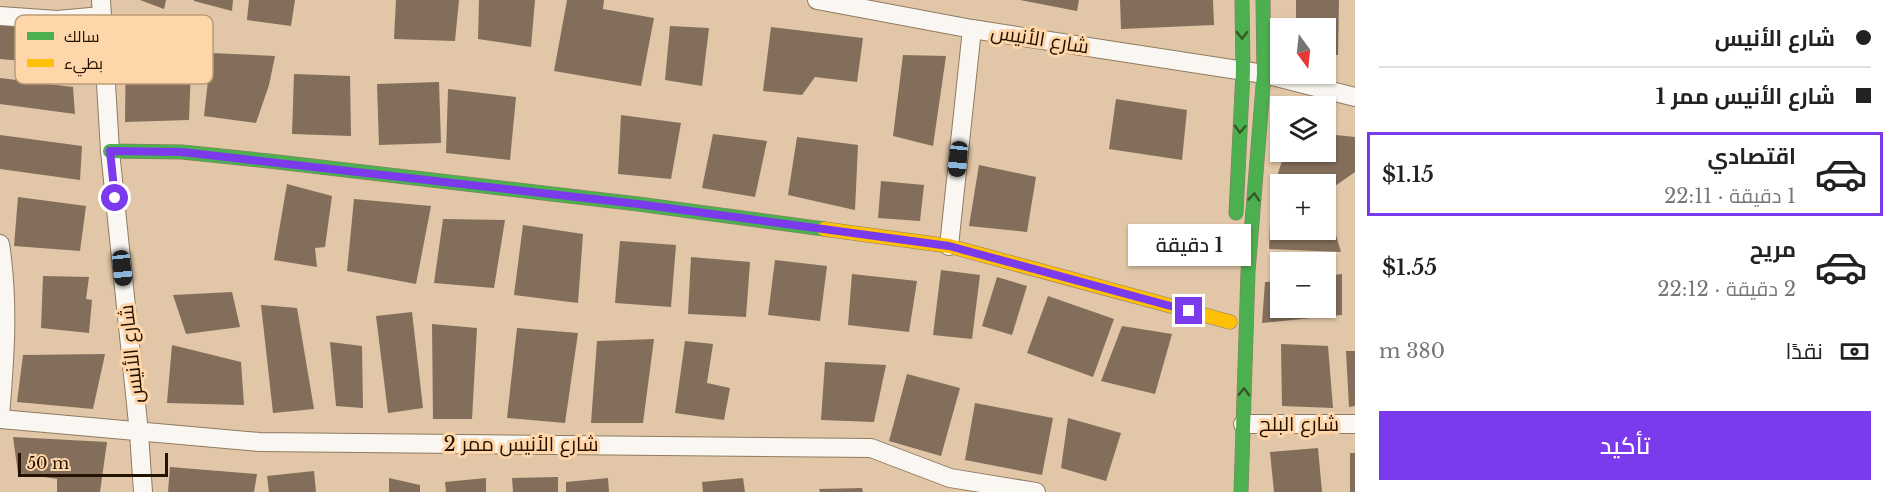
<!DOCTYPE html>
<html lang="ar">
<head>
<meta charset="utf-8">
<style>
  body { margin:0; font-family:"Libre Baskerville",Cairo,serif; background:#f6f6f6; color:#222; direction:rtl; height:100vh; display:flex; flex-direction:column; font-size:22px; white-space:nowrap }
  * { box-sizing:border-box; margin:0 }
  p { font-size:20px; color:#767676 }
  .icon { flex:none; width:33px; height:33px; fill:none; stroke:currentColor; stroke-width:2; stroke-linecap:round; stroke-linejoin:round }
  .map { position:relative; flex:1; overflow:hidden; direction:ltr }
  .drawer { display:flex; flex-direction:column; background:#fff; width:540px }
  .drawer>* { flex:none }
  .hud { display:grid; align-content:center; height:132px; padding:0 24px; background:#fff }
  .needle { width:39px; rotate:165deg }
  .buttons { position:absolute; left:1270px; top:18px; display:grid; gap:12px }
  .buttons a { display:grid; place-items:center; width:66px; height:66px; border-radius:0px; background:#fff; box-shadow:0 2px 4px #0004; font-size:30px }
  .scale { position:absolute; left:18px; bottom:15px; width:150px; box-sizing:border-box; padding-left:6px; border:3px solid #241300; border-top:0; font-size:16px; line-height:21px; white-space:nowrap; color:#241300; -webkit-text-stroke:4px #ffd6aa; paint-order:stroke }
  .end { position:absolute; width:27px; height:27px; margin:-14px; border:8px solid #7c3aed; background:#fff; box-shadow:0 0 0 3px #fff }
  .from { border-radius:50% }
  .bubble { position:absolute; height:42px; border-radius:0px; background:#fff; box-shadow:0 2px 4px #0004; font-size:20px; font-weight:600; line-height:42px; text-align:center; direction:rtl }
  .car { position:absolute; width:18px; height:36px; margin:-18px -9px; border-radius:8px; box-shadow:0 0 4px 2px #0007; background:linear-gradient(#222 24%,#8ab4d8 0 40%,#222 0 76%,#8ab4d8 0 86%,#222 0) }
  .hud b { display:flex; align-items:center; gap:21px; height:57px; font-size:22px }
  .hud b+b { border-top:2px solid #e0e0e0 }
  .hud i { width:15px; height:15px; background:#222 }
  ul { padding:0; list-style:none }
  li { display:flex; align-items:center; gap:18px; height:84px; margin:0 12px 9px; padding:0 12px; border:3px solid transparent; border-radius:0px }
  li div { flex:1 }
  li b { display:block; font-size:22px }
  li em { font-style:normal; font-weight:600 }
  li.selected { border-color:#7c3aed }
  li>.icon { width:54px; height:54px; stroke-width:1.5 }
  .pay { display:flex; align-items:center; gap:15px; height:66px; padding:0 24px; font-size:22px }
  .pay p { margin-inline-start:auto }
  .button { display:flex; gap:12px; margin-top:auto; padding:12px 24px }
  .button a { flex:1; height:69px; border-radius:0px; background:#7c3aed; color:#fff; font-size:24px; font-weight:600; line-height:69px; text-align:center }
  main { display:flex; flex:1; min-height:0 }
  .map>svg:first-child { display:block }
</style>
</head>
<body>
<main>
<section class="drawer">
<div class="hud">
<b><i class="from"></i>شارع الأنيس</b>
<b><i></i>شارع الأنيس ممر 1</b>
</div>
<ul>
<li class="selected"><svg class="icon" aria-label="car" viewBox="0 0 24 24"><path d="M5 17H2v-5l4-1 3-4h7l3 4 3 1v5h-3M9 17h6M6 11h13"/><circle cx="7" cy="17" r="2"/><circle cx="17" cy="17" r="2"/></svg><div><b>اقتصادي</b><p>1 دقيقة · 22:11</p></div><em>$1.15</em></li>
<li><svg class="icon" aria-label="car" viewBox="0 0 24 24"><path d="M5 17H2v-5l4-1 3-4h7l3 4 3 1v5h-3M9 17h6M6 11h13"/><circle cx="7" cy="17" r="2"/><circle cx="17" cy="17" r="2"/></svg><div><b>مريح</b><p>2 دقيقة · 22:12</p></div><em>$1.55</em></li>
</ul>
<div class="pay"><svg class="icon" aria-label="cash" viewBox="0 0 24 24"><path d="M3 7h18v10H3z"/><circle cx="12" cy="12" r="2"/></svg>نقدًا<p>380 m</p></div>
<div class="button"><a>تأكيد</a></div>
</section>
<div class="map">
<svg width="1355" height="492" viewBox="0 0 1355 492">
  <rect width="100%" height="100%" fill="#e1c6a7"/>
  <g fill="#826e5b">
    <path d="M140 0H166L164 9Z"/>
    <path d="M194 0H233L232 11 194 1Z"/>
    <path d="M249 0H295L291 26 247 20Z"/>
    <path d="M396 0H459L455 41 394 39Z"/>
    <path d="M479 0H535L531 47 478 39Z"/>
    <path d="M567 0H604L603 9 654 18 641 86 554 71Z"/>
    <path d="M1020 0H1079L1077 11Z"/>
    <path d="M1120 0H1213L1214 25 1121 29Z"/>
    <path d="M1296 0H1339L1338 55H1326V28H1296Z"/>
    <path d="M0 24 58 27 59 64 0 59Z"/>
    <path d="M670 26 709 28 702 86 665 80Z"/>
    <path d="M771 27 863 38 857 82 815 77 802 95 763 91Z"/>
    <path d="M126 37 192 39 189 120 125 122Z"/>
    <path d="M211 53 275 56 269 85 256 123 204 116Z"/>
    <path d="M903 55 946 56 933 146 893 136Z"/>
    <path d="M294 74 350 76 351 136 292 134Z"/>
    <path d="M0 78 73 87 75 114 0 104Z"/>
    <path d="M439 82 441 143 379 145 377 84Z"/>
    <path d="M448 89 516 97 510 160 446 153Z"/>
    <path d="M1116 99 1187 110 1182 160 1109 149Z"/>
    <path d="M621 115 681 123 671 179 618 174Z"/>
    <path d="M713 134 767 141 755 197 702 188Z"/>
    <path d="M1326 134 1355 137V172L1335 186 1275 182 1285 152H1326Z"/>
    <path d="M0 135 82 146 80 180 0 169Z"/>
    <path d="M797 137 858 145 855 210 788 195Z"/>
    <path d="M979 165 1036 177 1027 232 969 226Z"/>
    <path d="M881 181 924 185 920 221 878 218Z"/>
    <path d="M287 184 332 196 325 247 315 248 317 267 274 260Z"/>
    <path d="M18 197 86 206 80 251 14 246Z"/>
    <path d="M1271 197H1281V230H1326L1327 204 1341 252 1269 249Z"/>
    <path d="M354 199 431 206 416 284 347 271Z"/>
    <path d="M443 219 505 220 494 288 434 283Z"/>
    <path d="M523 225 583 234 578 303 514 295Z"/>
    <path d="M620 241 676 245 671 307 615 303Z"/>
    <path d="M691 257 750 262 746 317 688 314Z"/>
    <path d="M775 260 827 266 820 321 768 315Z"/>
    <path d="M941 270 980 275 972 339 933 335Z"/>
    <path d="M852 274 917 281 909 332 848 325Z"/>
    <path d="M1342 274V315L1262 323 1265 282 1281 281V308H1326V276Z"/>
    <path d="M43 276 89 277 86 299 92 300 89 333 41 328Z"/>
    <path d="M997 277 1027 286 1012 335 982 326Z"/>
    <path d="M232 292 240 327 186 334 173 295Z"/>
    <path d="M1048 296 1114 319 1093 377 1027 353Z"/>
    <path d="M261 305 297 308 314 409 273 413Z"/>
    <path d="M412 312 423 408 388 413 376 316Z"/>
    <path d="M432 324 477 328 472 419H433Z"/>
    <path d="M1122 326 1172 334 1155 394 1101 381Z"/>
    <path d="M517 328 578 333 565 423 507 418Z"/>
    <path d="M654 339 643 423H591L597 341Z"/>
    <path d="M685 341 713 344 707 383 730 388 724 420 675 413Z"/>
    <path d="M330 342 362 346 363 408 336 406Z"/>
    <path d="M1281 344 1328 346 1333 408 1282 406Z"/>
    <path d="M172 345 241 362 244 405 167 403Z"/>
    <path d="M1346 351H1355V406L1349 407Z"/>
    <path d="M105 354 93 409 17 402 23 355Z"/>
    <path d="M825 362 886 365 874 422 821 420Z"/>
    <path d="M907 374 960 388 941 456 889 441Z"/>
    <path d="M975 403 1053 418 1042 475 965 460Z"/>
    <path d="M1068 418 1121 433 1106 481 1061 468Z"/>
    <path d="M13 437 107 442 100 492H57V479L18 473Z"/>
    <path d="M1318 448 1322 492H1274L1270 452Z"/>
    <rect x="1350" y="453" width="5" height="39"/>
    <path d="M170 467 257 474 254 492H168Z"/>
    <path d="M314 471 316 492H269L267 476Z"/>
    <path d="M558 477V492H513L512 478Z"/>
    <path d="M389 478 420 485V492H389Z"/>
    <path d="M486 478V492H446L445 482Z"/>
    <path d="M608 478 609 492H566V482Z"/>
    <path d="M743 478 745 492H703L702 482Z"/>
    <path d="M862 488 863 492H820L819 489Z"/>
  </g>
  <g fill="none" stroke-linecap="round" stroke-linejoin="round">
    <defs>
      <g id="street">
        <path d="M101 0 110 151 139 433 143 492"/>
        <path d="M817 0 972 29 1264 74 1355 97"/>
        <path d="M0 16 57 20 102 16"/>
        <path d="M0 244C9 302 5 357 0 416"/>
        <path d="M949 246 972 29"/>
        <path d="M0 419 259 442 871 448 950 478 1036 492"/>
        <path d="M1243 424H1355"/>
      </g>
      <g id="fast">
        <path d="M110 151 182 152 269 161 638 204 824 229"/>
        <path d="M1236 213 1243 71 1242 0"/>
        <path d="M1241 492 1248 272 1264 74 1263 0"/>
      </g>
      <path id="slow" d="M824 229 949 246 1230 322"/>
    </defs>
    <use href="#street" stroke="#8f7b60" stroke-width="20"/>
    <use href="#fast" stroke="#8f7b60" stroke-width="15"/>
    <use href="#slow" stroke="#8f7b60" stroke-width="15"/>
    <use href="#street" stroke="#faf6f2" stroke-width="18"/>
    <use href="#fast" stroke="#4caf50" stroke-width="14"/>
    <use href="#slow" stroke="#ffc107" stroke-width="14"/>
  </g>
  <defs><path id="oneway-chevron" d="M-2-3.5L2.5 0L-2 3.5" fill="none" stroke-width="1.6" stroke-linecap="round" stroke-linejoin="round" transform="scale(1.5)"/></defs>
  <g stroke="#365924">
    <use href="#oneway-chevron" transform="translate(1242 35) rotate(89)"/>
    <use href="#oneway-chevron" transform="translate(1240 129) rotate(93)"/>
    <use href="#oneway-chevron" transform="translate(1254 197) rotate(-85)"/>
    <use href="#oneway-chevron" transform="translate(1244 392) rotate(-88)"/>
  </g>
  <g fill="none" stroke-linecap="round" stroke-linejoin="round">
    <path stroke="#7c3aed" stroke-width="8" d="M115 198 110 151 182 152 638 204 949 246 1189 311"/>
  </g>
  <g text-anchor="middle" stroke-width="6" stroke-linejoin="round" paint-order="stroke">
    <g font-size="20" fill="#241300" stroke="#ffd6aa">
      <text transform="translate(1040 39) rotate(9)" y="7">شارع الأنيس</text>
      <text transform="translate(131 354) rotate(-96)" y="7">شارع الأنيس</text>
      <text x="1299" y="431">شارع البلح</text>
      <text x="521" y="451">شارع الأنيس ممر 2</text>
    </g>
  </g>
  <rect x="15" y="15" width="198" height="69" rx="9" fill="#ffd6aa" stroke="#bd9c77" stroke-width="1.5"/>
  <rect x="27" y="32" width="27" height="8" fill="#4caf50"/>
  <rect x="27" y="59" width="27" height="8" fill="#ffc107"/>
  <g font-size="16" fill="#241300">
    <text x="64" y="42">سالك</text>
    <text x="64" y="69">بطيء</text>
  </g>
</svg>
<div class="buttons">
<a><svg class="needle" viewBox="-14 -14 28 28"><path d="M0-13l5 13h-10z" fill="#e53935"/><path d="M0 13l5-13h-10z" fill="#767676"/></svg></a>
<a><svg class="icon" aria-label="layers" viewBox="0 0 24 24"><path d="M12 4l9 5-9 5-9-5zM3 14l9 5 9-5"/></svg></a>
<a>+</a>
<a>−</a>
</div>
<div class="scale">50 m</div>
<i class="end from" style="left:115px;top:198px"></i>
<i class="end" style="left:1189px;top:311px"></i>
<div class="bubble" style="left:1128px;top:224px;width:123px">1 دقيقة</div>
<i class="car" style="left:958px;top:159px;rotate:186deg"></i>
<i class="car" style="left:122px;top:268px;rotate:174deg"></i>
</div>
</main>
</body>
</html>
